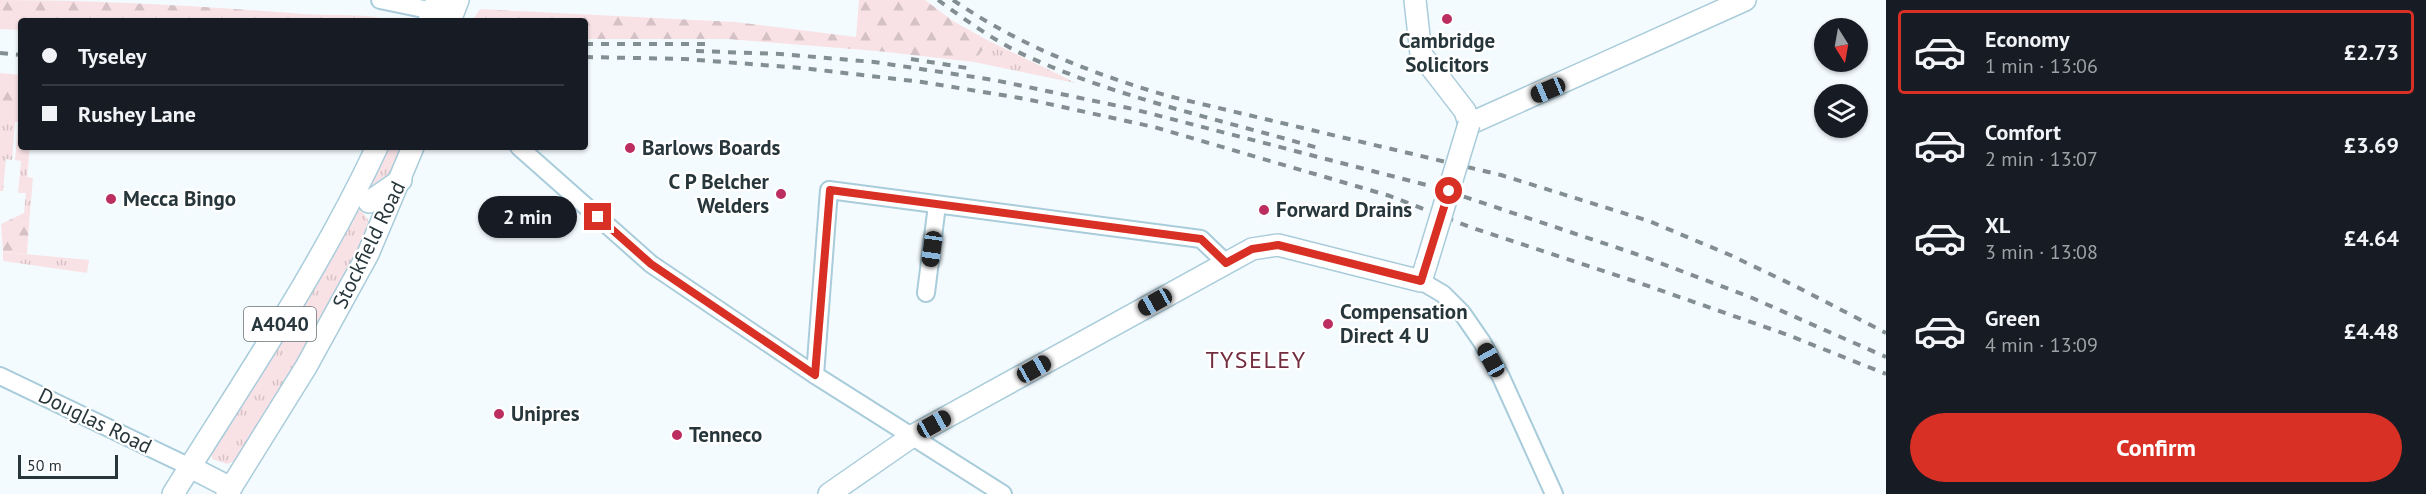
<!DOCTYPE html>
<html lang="en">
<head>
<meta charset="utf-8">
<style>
  body { margin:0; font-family:"PT Sans",sans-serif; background:#20242c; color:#f1f3f6; height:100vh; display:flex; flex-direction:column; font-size:22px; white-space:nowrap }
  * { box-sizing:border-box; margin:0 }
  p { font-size:20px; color:#9ea1a6 }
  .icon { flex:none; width:33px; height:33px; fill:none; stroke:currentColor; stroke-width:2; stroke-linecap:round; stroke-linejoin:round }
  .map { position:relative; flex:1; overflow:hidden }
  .drawer { display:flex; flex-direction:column; background:#171b24; width:540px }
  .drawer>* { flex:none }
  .hud { position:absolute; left:18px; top:18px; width:570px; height:132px; border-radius:6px; box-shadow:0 2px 4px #0004; display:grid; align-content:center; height:132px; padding:0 24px; background:#171b24 }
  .needle { width:39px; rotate:169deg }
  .controls { position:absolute; left:1814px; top:18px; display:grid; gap:12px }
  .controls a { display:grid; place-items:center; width:54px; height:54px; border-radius:50%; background:#171b24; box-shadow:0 2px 4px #0004; font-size:30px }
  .scale { position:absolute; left:18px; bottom:15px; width:100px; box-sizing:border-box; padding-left:6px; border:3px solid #27363b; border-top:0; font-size:16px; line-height:21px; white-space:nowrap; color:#27363b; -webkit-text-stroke:4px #fff; paint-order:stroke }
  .end { position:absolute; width:27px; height:27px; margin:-14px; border:8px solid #d93025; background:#fff; box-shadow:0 0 0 3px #fff }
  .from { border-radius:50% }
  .bubble { position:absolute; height:42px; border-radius:21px; background:#171b24; box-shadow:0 2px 4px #0004; font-size:20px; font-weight:700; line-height:42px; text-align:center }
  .car { position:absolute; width:18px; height:36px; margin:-18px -9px; border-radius:8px; box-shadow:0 0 4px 2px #0007; background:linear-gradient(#222 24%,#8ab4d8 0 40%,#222 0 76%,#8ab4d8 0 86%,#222 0) }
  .hud b { display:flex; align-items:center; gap:21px; height:57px; font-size:22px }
  .hud b+b { border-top:2px solid #363941 }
  .hud i { width:15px; height:15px; background:#f1f3f6 }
  ul { padding:10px 0 0; list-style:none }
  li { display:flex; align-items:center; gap:18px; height:84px; margin:0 12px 9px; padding:0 12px; border:3px solid transparent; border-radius:6px }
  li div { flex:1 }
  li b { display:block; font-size:22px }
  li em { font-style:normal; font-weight:700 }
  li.on { border-color:#d93025 }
  li>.icon { width:54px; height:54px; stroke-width:1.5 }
  .primary-button { display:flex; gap:12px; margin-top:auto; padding:12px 24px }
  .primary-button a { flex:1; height:69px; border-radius:36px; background:#d93025; color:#fff; font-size:24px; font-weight:700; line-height:69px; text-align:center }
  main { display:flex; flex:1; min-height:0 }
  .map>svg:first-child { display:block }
</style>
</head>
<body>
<main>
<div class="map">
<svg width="1886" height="494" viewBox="0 0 1886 494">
  <defs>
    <pattern id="grass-tufts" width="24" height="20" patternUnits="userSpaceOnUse" patternTransform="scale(1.5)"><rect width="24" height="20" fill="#f9e2e6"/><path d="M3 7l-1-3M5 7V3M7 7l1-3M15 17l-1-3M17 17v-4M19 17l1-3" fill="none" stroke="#d5c2c6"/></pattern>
    <pattern id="forest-firs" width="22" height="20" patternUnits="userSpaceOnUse" patternTransform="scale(1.5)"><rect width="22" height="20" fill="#f9e2e6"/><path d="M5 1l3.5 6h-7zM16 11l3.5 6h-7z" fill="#d5c2c6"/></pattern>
  </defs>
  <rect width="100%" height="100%" fill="#f4fbfe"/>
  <g fill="url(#grass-tufts)">
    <path d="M989 41 1066 78 1075 83 974 62Z"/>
    <path d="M0 122H15L12 160 6 159 3 191H0Z"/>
    <path d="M21 122V147H30L27 177 33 178 30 212 24 213 26 193H18L21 161 15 160 18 123Z"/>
    <path d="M384 147H403L396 169 371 186 369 182Z"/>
    <path d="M359 206 372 226 348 279 240 459 227 464 212 459 211 450Z"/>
    <path d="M3 252 89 260 87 273 3 261Z"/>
  </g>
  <g fill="url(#forest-firs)">
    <path d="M0 0C101 0 202 6 303 14 331 16 370 13 394 21H21V30L0 29Z"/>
    <path d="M859 0H925L953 21 989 41 974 62 877 51 728 39H585V21H472L480 9 735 22 856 37Z"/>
    <path d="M0 73 21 75V122H0Z"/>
    <path d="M30 212 27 254 3 252 1 224 24 213Z"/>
  </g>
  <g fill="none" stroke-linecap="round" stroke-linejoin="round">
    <defs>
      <g id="minor">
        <path d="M380 0 433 11"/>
        <path d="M519 147 651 264 815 375 1003 494"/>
        <path d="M1421 281 1443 294 1462 313 1482 342 1501 377 1554 494"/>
        <path d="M926 293 937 205"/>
        <path d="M815 375 829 190 1201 239 1226 263"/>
        <path d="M0 376 190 467"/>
      </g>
      <g id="major">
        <path d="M1415 0 1421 54 1465 111 1469 124 1745 0"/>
        <path d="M429 21 437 0"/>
        <path d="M450 21 458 0"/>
        <path d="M369 202 401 180"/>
        <path d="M190 467 231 488"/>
        <path d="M173 494C244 380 320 269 377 147"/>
        <path d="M227 494 306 367 368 254 413 147"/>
        <path d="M829 494 914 435 1252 249 1278 245 1421 281 1427 262"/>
      </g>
    </defs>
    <use href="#minor" stroke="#a9ccdb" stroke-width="20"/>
    <use href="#major" stroke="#a9ccdb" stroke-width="24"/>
    <use href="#minor" stroke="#fff" stroke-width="16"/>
    <use href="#major" stroke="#fff" stroke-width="21"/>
    <g stroke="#828e92" stroke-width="4" stroke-dasharray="8 8" stroke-linecap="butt">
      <path d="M938 0C967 21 997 43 1031 58 1122 99 1222 120 1318 148"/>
      <path d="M953 0C1020 46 1091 73 1168 96L1501 175 1649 221 1730 255 1795 286 1886 333"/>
      <path d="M585 44H707"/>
      <path d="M696 51 780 54 874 62 994 80 1133 109 1438 188 1639 255 1750 297 1886 357"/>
      <path d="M0 53 21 55"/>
      <path d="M585 57 685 59 802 68 922 82 1026 99 1154 127 1390 196 1470 227 1631 280 1788 335 1886 374"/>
      <path d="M911 59 967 68"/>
    </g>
    <defs>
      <path id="major-bridge" d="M1427 262 1469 124"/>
    </defs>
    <use href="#major-bridge" stroke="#a9ccdb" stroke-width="24" stroke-linecap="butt"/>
    <use href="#major-bridge" stroke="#fff" stroke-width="21"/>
  </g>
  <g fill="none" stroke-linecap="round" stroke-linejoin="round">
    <path stroke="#d93025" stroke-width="8" d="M598 217 651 264 815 375 830 190 1201 239 1226 263 1252 249 1278 245 1421 281 1449 191"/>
  </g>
  <g fill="#bb2e5f" stroke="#fff" stroke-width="2">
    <circle cx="1447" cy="19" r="6"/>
    <circle cx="630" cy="148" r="6"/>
    <circle cx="781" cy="194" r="6"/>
    <circle cx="111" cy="199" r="6"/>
    <circle cx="1264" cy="210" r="6"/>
    <circle cx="1328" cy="324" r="6"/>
    <circle cx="499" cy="414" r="6"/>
    <circle cx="677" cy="435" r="6"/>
  </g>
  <g text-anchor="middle" stroke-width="4.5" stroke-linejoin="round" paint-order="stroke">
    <rect fill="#fff" stroke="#687276" stroke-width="1.5" x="244" y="307" width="72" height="34" rx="4.5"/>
    <g font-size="20" font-weight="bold" fill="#27363b">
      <text x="280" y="331">A4040</text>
    </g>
    <g font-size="21" font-weight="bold" fill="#27363b" stroke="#fff" text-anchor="start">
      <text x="1447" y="48" text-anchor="middle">Cambridge<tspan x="1447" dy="24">Solicitors</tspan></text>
      <text x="642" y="155">Barlows Boards</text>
      <text x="769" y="189" text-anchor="end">C P Belcher<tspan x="769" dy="24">Welders</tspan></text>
      <text x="123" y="206">Mecca Bingo</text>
      <text x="1276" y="217">Forward Drains</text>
      <text x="1340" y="319">Compensation<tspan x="1340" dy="24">Direct 4 U</tspan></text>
      <text x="511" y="421">Unipres</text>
      <text x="689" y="442">Tenneco</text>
    </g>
    <g font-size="21" fill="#27363b" stroke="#fff">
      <text transform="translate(369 245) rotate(-64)" y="7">Stockfield Road</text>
      <text transform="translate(95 421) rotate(26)" y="7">Douglas Road</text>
    </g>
    <g font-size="24" letter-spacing="1.5" fill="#722d40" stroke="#fff">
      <text x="1256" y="368">TYSELEY</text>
    </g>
  </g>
</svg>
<div class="controls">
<a><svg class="needle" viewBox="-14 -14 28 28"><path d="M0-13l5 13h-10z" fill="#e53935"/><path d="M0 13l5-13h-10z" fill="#9ea1a6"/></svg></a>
<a><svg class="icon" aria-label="layers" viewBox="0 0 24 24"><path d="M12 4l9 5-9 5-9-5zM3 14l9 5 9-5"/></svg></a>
</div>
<div class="scale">50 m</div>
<i class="end from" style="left:1449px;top:191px"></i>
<i class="end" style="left:598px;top:217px"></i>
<div class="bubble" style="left:478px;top:196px;width:99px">2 min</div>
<i class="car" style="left:1548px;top:90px;rotate:247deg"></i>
<i class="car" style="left:932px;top:249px;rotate:188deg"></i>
<i class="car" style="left:1155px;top:302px;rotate:241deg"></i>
<i class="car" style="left:1491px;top:360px;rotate:331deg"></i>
<i class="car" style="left:1034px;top:369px;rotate:61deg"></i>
<i class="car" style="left:934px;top:424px;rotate:61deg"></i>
<div class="hud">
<b><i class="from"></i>Tyseley</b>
<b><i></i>Rushey Lane</b>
</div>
</div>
<section class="drawer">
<ul>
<li class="on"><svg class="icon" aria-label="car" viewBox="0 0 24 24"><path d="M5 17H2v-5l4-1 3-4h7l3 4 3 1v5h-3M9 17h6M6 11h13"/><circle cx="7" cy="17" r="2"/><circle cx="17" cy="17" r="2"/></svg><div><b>Economy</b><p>1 min · 13:06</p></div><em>£2.73</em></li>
<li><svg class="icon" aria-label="car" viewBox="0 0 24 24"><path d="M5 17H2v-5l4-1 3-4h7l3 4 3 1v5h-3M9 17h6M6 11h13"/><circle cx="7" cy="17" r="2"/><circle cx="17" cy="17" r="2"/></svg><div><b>Comfort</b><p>2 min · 13:07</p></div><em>£3.69</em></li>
<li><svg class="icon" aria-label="car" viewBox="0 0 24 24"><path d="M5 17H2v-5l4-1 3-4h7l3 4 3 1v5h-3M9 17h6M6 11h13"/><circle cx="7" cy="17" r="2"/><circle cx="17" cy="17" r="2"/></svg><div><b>XL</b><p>3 min · 13:08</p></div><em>£4.64</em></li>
<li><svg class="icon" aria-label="car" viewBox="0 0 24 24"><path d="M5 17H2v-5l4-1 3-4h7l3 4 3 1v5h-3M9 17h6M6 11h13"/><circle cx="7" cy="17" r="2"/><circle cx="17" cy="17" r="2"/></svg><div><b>Green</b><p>4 min · 13:09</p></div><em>£4.48</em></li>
</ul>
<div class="primary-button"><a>Confirm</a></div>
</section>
</main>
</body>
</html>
